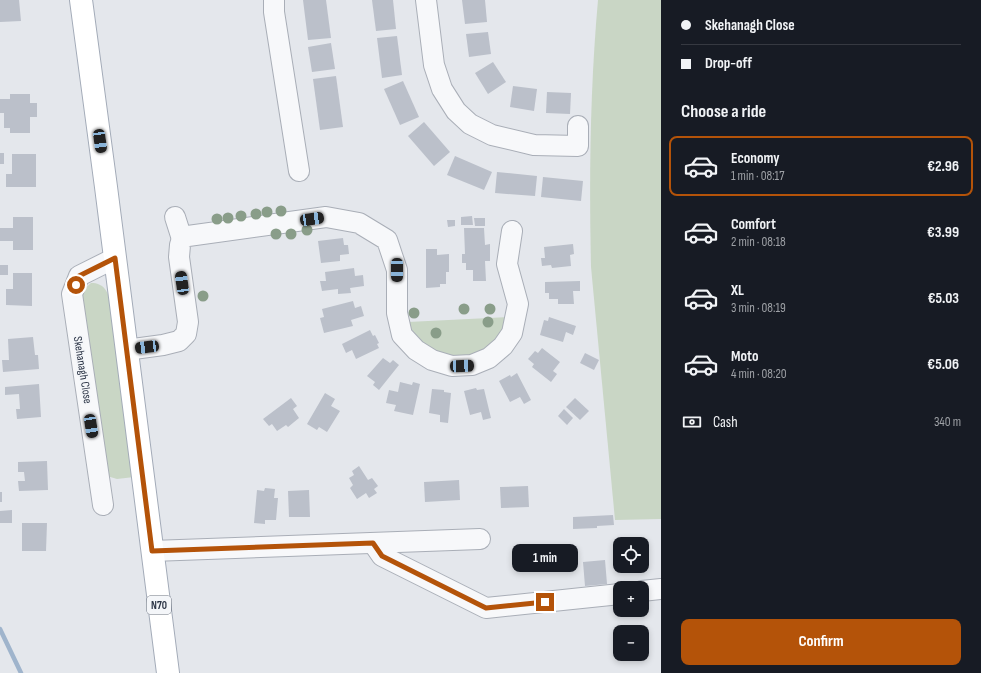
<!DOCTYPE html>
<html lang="en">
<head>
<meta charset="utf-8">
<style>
  body { margin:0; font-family:"Sofia Sans Condensed",sans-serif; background:#242831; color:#f1f3f6; height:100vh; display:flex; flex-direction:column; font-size:15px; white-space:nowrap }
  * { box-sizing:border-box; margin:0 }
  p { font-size:13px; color:#9ea1a6 }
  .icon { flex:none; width:22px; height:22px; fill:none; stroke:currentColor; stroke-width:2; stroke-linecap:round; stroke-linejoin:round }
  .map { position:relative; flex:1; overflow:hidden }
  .sheet { display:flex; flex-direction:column; background:#171b24; width:320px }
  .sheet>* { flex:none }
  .top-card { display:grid; align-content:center; height:88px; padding:0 20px; background:#171b24 }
  .controls { position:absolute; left:613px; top:537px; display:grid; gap:8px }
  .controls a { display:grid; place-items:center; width:36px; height:36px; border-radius:8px; background:#171b24; box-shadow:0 2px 6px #0003; font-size:20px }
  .end { position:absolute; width:18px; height:18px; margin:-9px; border:5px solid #b45309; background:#fff; box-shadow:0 0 0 2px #fff }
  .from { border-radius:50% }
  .bubble { position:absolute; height:28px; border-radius:8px; background:#171b24; box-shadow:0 2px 6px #0003; font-size:13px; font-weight:700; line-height:28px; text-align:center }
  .car { position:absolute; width:12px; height:24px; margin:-12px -6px; border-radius:5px; box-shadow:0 0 3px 1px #0007; background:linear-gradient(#222 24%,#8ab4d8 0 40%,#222 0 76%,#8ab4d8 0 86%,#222 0) }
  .top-card b { display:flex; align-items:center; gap:14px; height:38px; font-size:15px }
  .top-card b+b { border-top:1px solid #363941 }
  .top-card i { width:10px; height:10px; background:#f1f3f6 }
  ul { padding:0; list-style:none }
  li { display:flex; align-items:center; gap:12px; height:60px; margin:0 8px 6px; padding:0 12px; border:2px solid transparent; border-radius:8px }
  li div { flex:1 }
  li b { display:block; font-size:15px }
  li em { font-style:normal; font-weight:700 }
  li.active { border-color:#b45309 }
  li>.icon { width:36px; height:36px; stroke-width:1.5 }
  h2 { padding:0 20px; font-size:18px; line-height:48px }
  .pay { display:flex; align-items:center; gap:10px; height:44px; padding:0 20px; font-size:15px }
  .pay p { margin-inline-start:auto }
  .action { display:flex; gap:8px; margin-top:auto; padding:8px 20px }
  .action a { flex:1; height:46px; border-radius:8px; background:#b45309; color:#fff; font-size:16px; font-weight:700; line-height:46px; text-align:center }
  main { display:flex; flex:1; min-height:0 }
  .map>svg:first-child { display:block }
</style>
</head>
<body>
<main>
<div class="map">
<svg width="661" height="673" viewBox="0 0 661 673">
  <rect width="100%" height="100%" fill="#e4e7ec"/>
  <g fill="#c9d6c5">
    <path d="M598 0H661V519L615 520 591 267C589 178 590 89 598 0Z"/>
    <path d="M91 283C104 283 107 291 111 301L134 477 117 479 107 476 87 344 82 291Z"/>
    <path d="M509 317C507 323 505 329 502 334 497 342 488 348 481 351 450 364 421 352 408 322Z"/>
  </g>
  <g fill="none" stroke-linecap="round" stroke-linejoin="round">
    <path stroke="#9fb4cc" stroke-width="4.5" d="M0 629 21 673"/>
  </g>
  <g fill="#bbc0ca">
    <path d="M0 0H19L21 21 0 22Z"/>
    <path d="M303 0H326L331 38 308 40Z"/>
    <path d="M372 0H393L396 29 376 31Z"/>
    <path d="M462 0H485L487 22 465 24Z"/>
    <path d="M488 32 491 54 469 57 466 34Z"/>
    <path d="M397 36 402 75 382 78 377 38Z"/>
    <path d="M331 43 335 69 312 72 308 47Z"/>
    <path d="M493 62 506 82 488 94 475 73Z"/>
    <path d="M336 76 343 127 320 130 313 79Z"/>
    <path d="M403 81 419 117 400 125 384 89Z"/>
    <path d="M513 86 537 89 534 111 510 107Z"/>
    <path d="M547 92 571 93 570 114 546 113Z"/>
    <path d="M10 94H30V103H37V117H30V133H10V128H4V113H0V99H10Z"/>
    <path d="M424 122 450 152 434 166 408 136Z"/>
    <rect x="0" y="153" width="4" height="11"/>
    <path d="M12 154H36V187H6V174H12Z"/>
    <path d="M455 156 492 172 484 190 447 175Z"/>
    <path d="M497 172 537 176 535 196 495 193Z"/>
    <path d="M543 177 583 181 581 201 541 197Z"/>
    <path d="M472 216 473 225H461V217Z"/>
    <path d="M13 217H33V250H13V241H0V228H13Z"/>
    <path d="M474 218H485V226H475Z"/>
    <path d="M447 220H455V226L448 227Z"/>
    <path d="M464 228H484L485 245 490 244V261H485L486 281H473V270H466V263H462V254H465Z"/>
    <path d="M343 238 344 245H348L349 254 340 255V261L321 263 318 241Z"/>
    <path d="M573 244 574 254 570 255 571 266 552 268 551 265 542 266 541 258H545L544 247Z"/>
    <path d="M426 249H437V255L449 254V272H446V284H440V287L426 288Z"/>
    <rect x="0" y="265" width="8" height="10"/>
    <path d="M354 268 355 276 363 275 364 286 350 288 351 293 338 294V289L322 291 320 281H326L325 272Z"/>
    <path d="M13 273H32V306L6 305V289H13Z"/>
    <path d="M580 281V291H573L574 304H558V299H549V293H545V282Z"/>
    <path d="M353 301 355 308 361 306 364 316 351 320 353 326 324 333 320 318 324 317 322 309Z"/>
    <path d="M549 317 576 326 573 335 566 332 563 342 540 335 544 320 548 321Z"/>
    <path d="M370 330 373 336 375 335 379 343 377 344 379 348 356 359 352 350 346 353 342 344Z"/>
    <path d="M33 337 35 355H38L39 369 3 372 2 360H9L8 339Z"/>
    <path d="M542 348 560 362 553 371 557 374 551 382 532 367 534 364 528 359 535 351 538 353Z"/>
    <path d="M585 353 599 360 594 370 580 363Z"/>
    <path d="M383 358 390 363 393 360 399 365 379 390 373 385 375 382 367 376Z"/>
    <path d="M517 373 531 400 524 404 520 397 510 402 499 381 510 375 511 377Z"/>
    <path d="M400 382 412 385 413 382 420 384 413 415 394 411 396 405 386 403 389 390 398 392Z"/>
    <path d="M39 384 41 417 17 419 16 409H20L19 394 5 395V387Z"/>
    <path d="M476 388 477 390 484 389 491 418 483 420 481 412 470 415 464 391Z"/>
    <path d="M432 389 444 390V392L451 393 448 423 440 422V415L429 413Z"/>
    <path d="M325 393 335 399 331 406 340 411 327 432 319 427 317 430 307 424Z"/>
    <path d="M291 398 297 406 293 409 299 418 288 427 286 425 277 431 272 424 269 426 263 419Z"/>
    <path d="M575 398 589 411 580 420 566 407Z"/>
    <path d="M564 409 573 418 567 425 558 416Z"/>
    <path d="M47 461 48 490 19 491 18 481H25L24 472H18V462Z"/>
    <path d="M359 466 368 480 372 478 378 486 374 489 377 493 369 498 366 493 357 499 350 488 353 485 349 478 354 475 352 471Z"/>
    <path d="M459 480 460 500 425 502 424 482Z"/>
    <path d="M528 486 529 507 501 508 500 487Z"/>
    <path d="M265 488 275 489 274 498H278L276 520H265V524L254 523 257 490 264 491Z"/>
    <path d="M309 490 310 517H289L288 491Z"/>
    <rect x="0" y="492" width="2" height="10"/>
    <path d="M12 510V523H0V511Z"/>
    <path d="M613 515 614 525 597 526V528L573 529V517Z"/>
    <path d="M22 523H47L46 551H22Z"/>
    <path d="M605 560 607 584 585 586 583 562Z"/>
  </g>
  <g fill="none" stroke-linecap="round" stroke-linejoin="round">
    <defs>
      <g id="minor">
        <path d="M274 0V12L299 171"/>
        <path d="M426 0 434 65 442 89 456 111 470 124 492 135 534 145 578 146V126"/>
        <path d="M175 217 182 239"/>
        <path d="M126 350 163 345 179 341 186 334 188 322 179 257 180 245 182 239 188 236 326 217 359 223 387 240 397 270V313L402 335 416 350 432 360 452 366 472 365 489 358 503 346 512 333 518 304 507 264 512 231"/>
        <path d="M103 505 72 294 79 276 115 258"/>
        <path d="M373 543 382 556 486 608 620 594"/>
        <path d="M152 551 480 539"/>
        <path d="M642 591 661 589"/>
      </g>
      <path id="major" d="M81 0 106 187 168 673"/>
    </defs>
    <use href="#minor" stroke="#a9aeb7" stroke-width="22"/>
    <use href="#major" stroke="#a3abb8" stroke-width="24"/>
    <use href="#minor" stroke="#f7f8fa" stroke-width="20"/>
    <use href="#major" stroke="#fff" stroke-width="22"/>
  </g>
  <g fill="#899d89">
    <circle cx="281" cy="211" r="5.5"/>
    <circle cx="267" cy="212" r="5.5"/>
    <circle cx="256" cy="214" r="5.5"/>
    <circle cx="241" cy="216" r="5.5"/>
    <circle cx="228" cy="218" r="5.5"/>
    <circle cx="217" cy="219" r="5.5"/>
    <circle cx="307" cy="230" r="5.5"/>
    <circle cx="276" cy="234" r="5.5"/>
    <circle cx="291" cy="234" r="5.5"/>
    <circle cx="203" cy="296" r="5.5"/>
    <circle cx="464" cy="309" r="5.5"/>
    <circle cx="490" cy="309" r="5.5"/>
    <circle cx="414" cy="313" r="5.5"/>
    <circle cx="488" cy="322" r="5.5"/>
    <circle cx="436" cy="333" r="5.5"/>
  </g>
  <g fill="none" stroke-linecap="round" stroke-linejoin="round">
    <path stroke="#b45309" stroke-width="5" d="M76 285 79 276 115 258 152 551 373 543 382 556 486 608 545 602"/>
  </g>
  <g text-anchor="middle" stroke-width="3.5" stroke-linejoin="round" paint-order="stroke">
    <rect fill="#f4f6f9" stroke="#676e7b" stroke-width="1" x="147" y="596" width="24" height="18" rx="3"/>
    <g font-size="11" font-weight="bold" fill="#2b3445">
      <text x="159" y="609">N70</text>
    </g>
    <g font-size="12" fill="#2b3445" stroke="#f4f6f9">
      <text transform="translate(83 370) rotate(81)" y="4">Skehanagh Close</text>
    </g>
  </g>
</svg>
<div class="controls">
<a><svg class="icon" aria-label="locate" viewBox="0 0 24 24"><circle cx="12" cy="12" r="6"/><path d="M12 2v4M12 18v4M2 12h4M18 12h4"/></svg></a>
<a>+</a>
<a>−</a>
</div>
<i class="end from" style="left:76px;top:285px"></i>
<i class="end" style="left:545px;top:602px"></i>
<div class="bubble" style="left:512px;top:544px;width:66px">1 min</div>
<i class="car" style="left:100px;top:141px;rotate:172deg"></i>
<i class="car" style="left:312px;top:219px;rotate:82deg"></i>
<i class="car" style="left:397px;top:270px;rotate:180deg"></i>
<i class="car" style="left:182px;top:283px;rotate:352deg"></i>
<i class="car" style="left:147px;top:347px;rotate:263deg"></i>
<i class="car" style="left:462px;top:366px;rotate:88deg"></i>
<i class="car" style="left:91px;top:426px;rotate:171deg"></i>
</div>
<section class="sheet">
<div class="top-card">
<b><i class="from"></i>Skehanagh Close</b>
<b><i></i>Drop-off</b>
</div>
<h2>Choose a ride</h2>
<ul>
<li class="active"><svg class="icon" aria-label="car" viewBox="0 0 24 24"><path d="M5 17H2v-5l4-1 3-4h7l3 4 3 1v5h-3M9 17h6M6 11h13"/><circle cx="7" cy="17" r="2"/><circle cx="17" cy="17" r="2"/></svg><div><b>Economy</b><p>1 min · 08:17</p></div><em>€2.96</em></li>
<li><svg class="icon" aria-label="car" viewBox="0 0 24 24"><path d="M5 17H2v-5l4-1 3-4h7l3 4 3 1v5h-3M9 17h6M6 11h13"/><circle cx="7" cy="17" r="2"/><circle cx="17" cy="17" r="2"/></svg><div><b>Comfort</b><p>2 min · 08:18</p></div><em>€3.99</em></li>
<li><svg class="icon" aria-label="car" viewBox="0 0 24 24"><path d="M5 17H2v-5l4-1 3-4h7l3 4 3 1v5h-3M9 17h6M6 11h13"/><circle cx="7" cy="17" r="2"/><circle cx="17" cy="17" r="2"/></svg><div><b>XL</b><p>3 min · 08:19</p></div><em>€5.03</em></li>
<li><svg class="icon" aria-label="car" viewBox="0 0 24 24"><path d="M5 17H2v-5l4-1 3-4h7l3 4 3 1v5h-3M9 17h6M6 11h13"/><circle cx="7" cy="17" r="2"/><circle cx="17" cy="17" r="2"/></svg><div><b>Moto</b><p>4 min · 08:20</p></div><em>€5.06</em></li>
</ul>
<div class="pay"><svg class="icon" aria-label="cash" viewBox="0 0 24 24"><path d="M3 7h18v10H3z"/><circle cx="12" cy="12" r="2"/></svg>Cash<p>340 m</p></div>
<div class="action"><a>Confirm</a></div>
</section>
</main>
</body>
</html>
